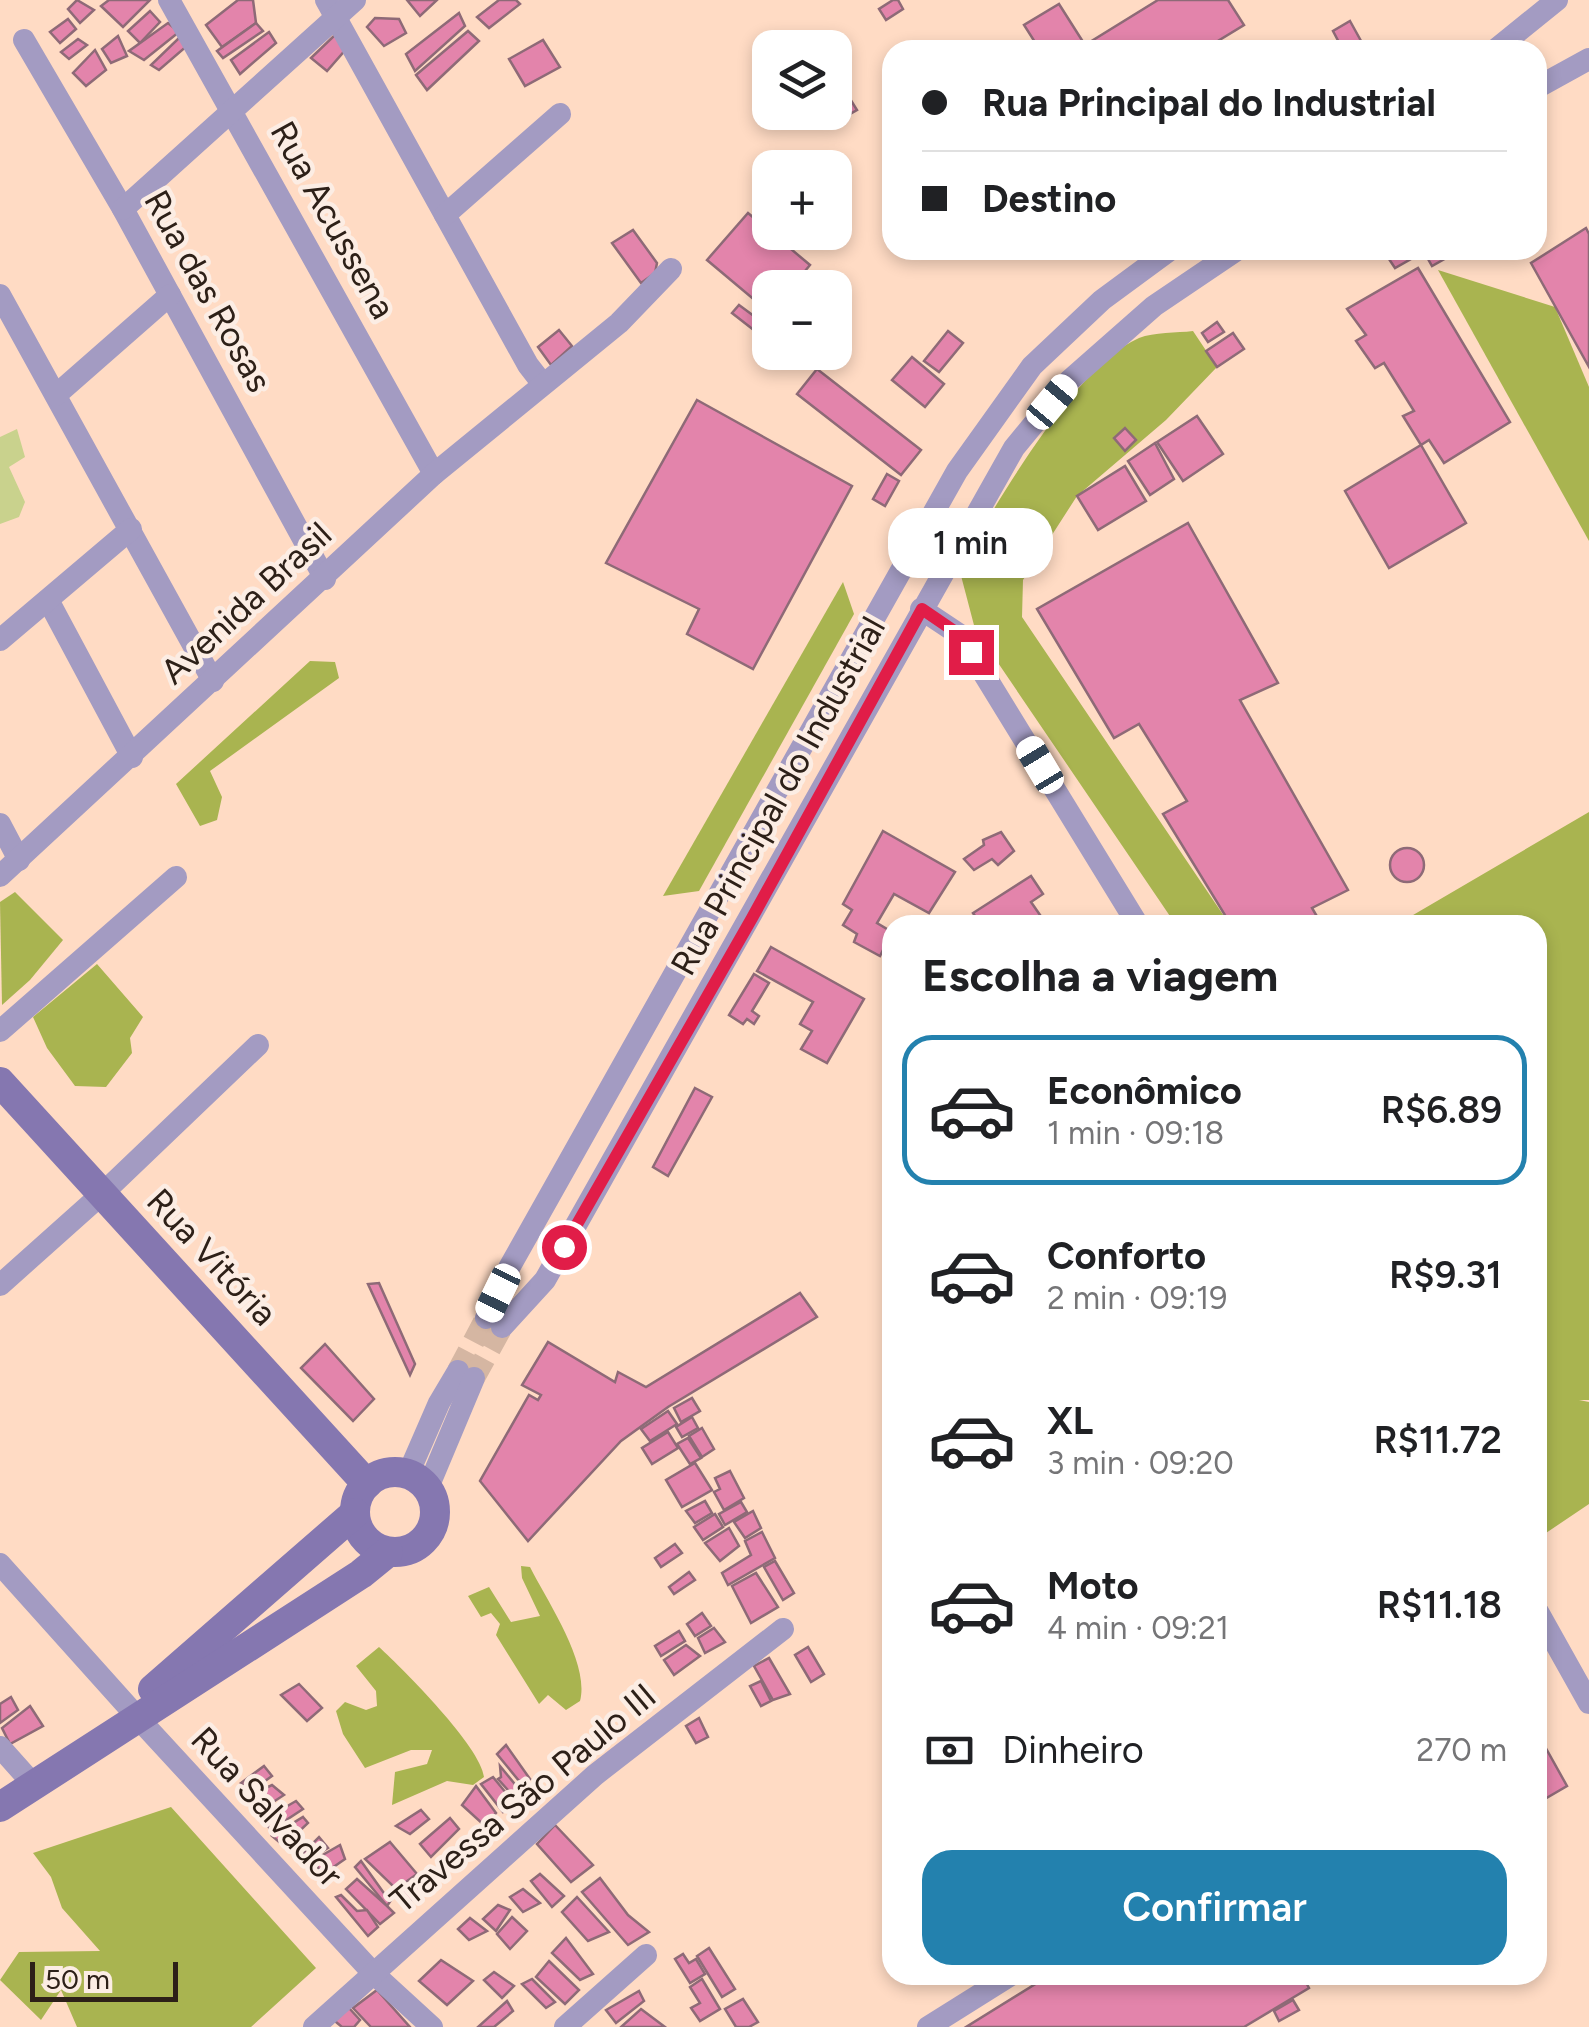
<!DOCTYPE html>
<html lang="pt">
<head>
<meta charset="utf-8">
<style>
  body { margin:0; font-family:Figtree,sans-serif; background:#f6f6f6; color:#202124; height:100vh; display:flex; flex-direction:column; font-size:38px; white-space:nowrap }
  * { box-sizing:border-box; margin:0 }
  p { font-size:32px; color:#757577 }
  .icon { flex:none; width:55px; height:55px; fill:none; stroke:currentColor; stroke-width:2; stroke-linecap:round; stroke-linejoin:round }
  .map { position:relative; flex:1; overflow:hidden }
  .panel { position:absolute; left:882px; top:915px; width:665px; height:1070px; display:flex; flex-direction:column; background:#fff; border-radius:30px; box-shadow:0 5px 15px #0003 }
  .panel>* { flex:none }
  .top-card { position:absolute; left:882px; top:40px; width:665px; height:220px; border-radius:30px; box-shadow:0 5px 15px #0003; display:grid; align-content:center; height:220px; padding:0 40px; background:#fff }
  .buttons { position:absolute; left:752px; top:30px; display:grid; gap:20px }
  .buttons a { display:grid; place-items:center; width:100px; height:100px; border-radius:20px; background:#fff; box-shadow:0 5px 15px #0003; font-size:50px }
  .scale { position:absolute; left:30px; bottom:25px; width:148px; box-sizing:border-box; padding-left:10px; border:5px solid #2d2018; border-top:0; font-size:28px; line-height:35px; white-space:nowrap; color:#2d2018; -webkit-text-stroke:8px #fcede4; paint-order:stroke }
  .end { position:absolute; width:45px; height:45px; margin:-22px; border:12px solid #e11d48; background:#fff; box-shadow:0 0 0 5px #fff }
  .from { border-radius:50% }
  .bubble { position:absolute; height:70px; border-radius:30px; background:#fff; box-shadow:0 5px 15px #0003; font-size:32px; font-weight:600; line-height:70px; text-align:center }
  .car { position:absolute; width:30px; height:60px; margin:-30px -15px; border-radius:12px; box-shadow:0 0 8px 2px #0007; background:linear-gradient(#fff 24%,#345 0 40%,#fff 0 76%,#345 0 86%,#fff 0) }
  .top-card b { display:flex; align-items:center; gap:35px; height:95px; font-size:38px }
  .top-card b+b { border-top:2px solid #e0e0e0 }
  .top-card i { width:25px; height:25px; background:#202124 }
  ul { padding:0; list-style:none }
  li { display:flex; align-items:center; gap:30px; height:150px; margin:0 20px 15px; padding:0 20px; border:5px solid transparent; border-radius:30px }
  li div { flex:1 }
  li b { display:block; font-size:38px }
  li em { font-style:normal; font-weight:600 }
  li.active { border-color:#2381ae }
  li>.icon { width:90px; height:90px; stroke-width:1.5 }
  h2 { padding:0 40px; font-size:45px; line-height:120px }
  .pay { display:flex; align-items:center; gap:25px; height:110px; padding:0 40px; font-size:38px }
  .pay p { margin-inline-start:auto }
  .primary-button { display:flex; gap:20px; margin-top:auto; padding:20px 40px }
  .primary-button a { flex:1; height:115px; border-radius:30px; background:#2381ae; color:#fff; font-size:40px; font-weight:600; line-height:115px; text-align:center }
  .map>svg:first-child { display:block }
</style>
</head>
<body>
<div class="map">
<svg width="1589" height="2027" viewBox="0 0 1589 2027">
  <rect width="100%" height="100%" fill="#ffdbc4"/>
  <path fill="#c9d28d" d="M17 429 25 457 9 467 25 502 19 517 0 524V437Z"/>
  <g fill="#a9b450">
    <path d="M1438 270 1555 307 1589 387V541Z"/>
    <path d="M1193 331 1217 367 1166 420 1077 496 1023 580 1022 617 1230 925H1176L975 629 959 568C994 508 1075 365 1139 338 1154 332 1177 333 1193 331Z"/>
    <path d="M843 582 854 614 699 891 663 896Z"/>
    <path d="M310 661 335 662 339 678 210 771 222 797 217 820 200 826 176 784Z"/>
    <path d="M1589 812V1400H1579L1589 1402V1504L1543 1535 1538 1526V925H1396Z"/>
    <path d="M15 892 63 940 30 980 2 1005 0 902Z"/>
    <path d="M97 964 143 1017 130 1038 132 1053 106 1087 75 1086 47 1048 33 1017Z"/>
    <path d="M521 1566 530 1567C547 1601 590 1663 580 1701L566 1710 548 1695 539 1704 496 1635 500 1624 491 1613 481 1617 468 1596 489 1587 511 1622 540 1616 522 1578Z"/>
    <path d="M379 1647C404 1670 481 1747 484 1777L473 1785 447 1781 392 1805 395 1772 427 1764 432 1750H411L365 1768 343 1734 336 1711 345 1702 366 1710 377 1706 376 1691 356 1666Z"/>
    <path d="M171 1807 316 1968 251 2027H77L61 1990 41 2020 0 1980 19 1952 100 1951 62 1908 51 1877 33 1853Z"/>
  </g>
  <g fill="#e384ab" stroke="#8e6a77" stroke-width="2.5">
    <path d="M77 0 94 10 80 23 68 9Z"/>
    <path d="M109 0H150L123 27 101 6Z"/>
    <path d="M238 0H253L256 23 222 47 206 25Z"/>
    <path d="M407 0H437L420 16Z"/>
    <path d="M499 0H516L520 4 489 28 477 17Z"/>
    <path d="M893 0H898L903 9 886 20 879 9Z"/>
    <path d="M1158 0H1228L1244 25 1203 50H1040L1024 25 1059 4 1085 45Z"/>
    <path d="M150 11 160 22 140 43 128 31Z"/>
    <path d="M459 13 465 26 415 71 406 54Z"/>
    <path d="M375 18 399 19 406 33 384 46 367 27Z"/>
    <path d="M68 19 76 29 60 43 50 32Z"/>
    <path d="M1350 21 1366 50H1343L1333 31Z"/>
    <path d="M168 23 179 32 144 60 129 51Z"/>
    <path d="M256 23 263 31 223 58 217 51Z"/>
    <path d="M468 31 479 41 427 90 416 75Z"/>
    <path d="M269 32 276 43 240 74 231 60Z"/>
    <path d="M338 32 347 48 327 71 311 58Z"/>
    <path d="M118 36 127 56 111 63 102 49Z"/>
    <path d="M180 37 188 45 159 70 151 65Z"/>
    <path d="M78 39 87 45 69 59 61 52Z"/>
    <path d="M543 40 560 67 525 86 509 59Z"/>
    <path d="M95 50 106 70 86 86 73 73Z"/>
    <path d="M847 94 857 110 825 128 817 112H835V101Z"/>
    <path d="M748 213 810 265 791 288H770V313L707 260Z"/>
    <path d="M1586 228 1589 234V367L1531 263Z"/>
    <path d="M633 230 657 263 655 273 641 283 612 243Z"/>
    <path d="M1383 250H1415L1418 255 1395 268Z"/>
    <path d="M1423 250H1453L1455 253 1432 266Z"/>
    <path d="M1418 268 1510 422 1444 463 1429 440 1421 445 1403 416 1414 411 1384 363 1375 368 1356 341 1366 335 1347 309Z"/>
    <path d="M739 305 762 322 755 331 732 313Z"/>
    <path d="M1217 322 1224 332 1208 342 1202 333Z"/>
    <path d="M559 330 572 346 551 365 538 347Z"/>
    <path d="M948 331 963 343 939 372 924 361Z"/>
    <path d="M1233 333 1244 349 1217 367 1206 351Z"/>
    <path d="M912 357 944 384 925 407 892 380Z"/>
    <path d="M817 369 921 450 901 475 797 394Z"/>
    <path d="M697 400 852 486 753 669 687 634 699 609 606 563Z"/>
    <path d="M1197 416 1223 454 1183 481 1157 442Z"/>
    <path d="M1125 428 1136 440 1125 451 1114 438Z"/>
    <path d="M1155 443 1174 479 1150 495 1128 461Z"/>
    <path d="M1421 445 1466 523 1389 568 1345 491Z"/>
    <path d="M1125 466 1146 501 1098 530 1077 496Z"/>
    <path d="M887 474 899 481 885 506 873 499Z"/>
    <path d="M1188 523 1278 683 1240 700 1348 890 1312 908 1322 925H1231L1163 814 1187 801 1139 724 1114 738 1037 609Z"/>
    <path d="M883 831 955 872 929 913 894 894 877 923 892 932 880 956 854 942 857 934 843 925 852 910 843 904Z"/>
    <path d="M1001 832 1014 851 998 865 992 859 974 870 964 859 984 845 983 840Z"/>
    <circle cx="1407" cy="865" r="17"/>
    <path d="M1031 876 1043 894 1031 902 1047 925H981L973 913Z"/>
    <path d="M771 947 864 999 827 1063 801 1049 812 1031 800 1024 813 1002 757 971Z"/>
    <path d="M754 974 769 983 752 1011 759 1016 754 1024 747 1019 743 1024 729 1015Z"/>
    <path d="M695 1088 712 1097 668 1176 653 1167Z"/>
    <path d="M379 1283 415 1364 410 1375 368 1284Z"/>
    <path d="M800 1293 817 1317 668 1407 621 1441 528 1541 480 1481 529 1395 538 1400 541 1395 522 1385 548 1342 615 1382 618 1372 646 1387Z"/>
    <path d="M325 1344 374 1399 353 1421 301 1368Z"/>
    <path d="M692 1398 700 1411 681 1422 674 1408Z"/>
    <path d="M668 1411 677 1424 650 1441 641 1429Z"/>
    <path d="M692 1417 698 1428 682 1437 676 1427Z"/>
    <path d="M702 1428 714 1449 702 1457 689 1436Z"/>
    <path d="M668 1432 678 1448 652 1464 642 1448Z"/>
    <path d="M688 1438 701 1458 690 1464 677 1444Z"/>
    <path d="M695 1463 712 1490 682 1507 666 1480Z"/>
    <path d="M730 1471 744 1498 724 1510 714 1492 720 1489 715 1478Z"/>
    <path d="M705 1501 712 1513 695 1523 686 1511Z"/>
    <path d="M741 1502 747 1512 725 1525 719 1514Z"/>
    <path d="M753 1511 761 1528 745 1538 734 1522Z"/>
    <path d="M715 1514 723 1527 703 1540 694 1527Z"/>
    <path d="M729 1528 739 1546 720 1561 705 1543Z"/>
    <path d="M762 1532 775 1558 728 1585 722 1573 751 1555 745 1541Z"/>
    <path d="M675 1544 682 1553 661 1567 655 1558Z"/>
    <path d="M775 1561 794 1593 783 1600 764 1567Z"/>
    <path d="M689 1572 695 1580 674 1594 669 1587Z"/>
    <path d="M756 1573 778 1607 751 1623 732 1586Z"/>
    <path d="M702 1613 711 1626 695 1636 687 1624Z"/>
    <path d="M714 1628 725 1642 705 1653 698 1638Z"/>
    <path d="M679 1631 685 1641 661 1656 655 1646Z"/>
    <path d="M686 1645 700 1656 674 1675 664 1660Z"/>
    <path d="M808 1647 824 1674 811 1682 795 1655Z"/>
    <path d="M769 1658 790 1694 773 1700 754 1666Z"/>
    <path d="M761 1681 771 1701 761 1706 750 1686Z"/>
    <path d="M299 1684 322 1708 307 1721 281 1695Z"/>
    <path d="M11 1697 18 1710 0 1723V1704Z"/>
    <path d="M30 1706 43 1726 10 1744 2 1728Z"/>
    <path d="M699 1718 708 1737 696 1743 686 1726Z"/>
    <path d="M1538 1734 1567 1786 1543 1800 1538 1790Z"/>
    <path d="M506 1745 530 1779 524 1787 497 1754Z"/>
    <path d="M264 1766 272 1776 251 1791 241 1783Z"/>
    <path d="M500 1766 523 1794 515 1798 498 1779 501 1777Z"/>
    <path d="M493 1777 515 1804 503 1812 481 1784Z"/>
    <path d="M272 1785 284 1795 264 1808 251 1795Z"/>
    <path d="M476 1786 496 1813 485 1826 462 1805Z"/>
    <path d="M296 1801 303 1809 271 1830 263 1820Z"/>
    <path d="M421 1810 429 1819 410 1834 396 1826Z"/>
    <path d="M303 1817 308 1823 284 1846 272 1836Z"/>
    <path d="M450 1818 459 1829 431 1857 420 1844Z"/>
    <path d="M555 1825 593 1865 571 1882 537 1844Z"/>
    <path d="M319 1837 328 1848 302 1864 297 1859Z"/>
    <path d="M390 1842 417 1874 396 1889 365 1859Z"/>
    <path d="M340 1845 345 1859 322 1875 314 1860Z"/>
    <path d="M361 1861 386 1896 391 1891 394 1896 387 1906 355 1867Z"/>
    <path d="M540 1874 564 1896 552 1907 531 1881Z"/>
    <path d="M416 1878 423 1888 407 1905 396 1892Z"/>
    <path d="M600 1878 628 1915 649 1932 628 1945 582 1892Z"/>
    <path d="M357 1879 387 1906 394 1913 380 1924 346 1889Z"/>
    <path d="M523 1889 540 1903 523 1912 510 1897Z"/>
    <path d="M341 1895 357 1911 367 1910 378 1927 368 1936 336 1897Z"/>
    <path d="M577 1897 609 1932 588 1941 562 1912Z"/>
    <path d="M498 1905 510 1910 496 1931 483 1919Z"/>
    <path d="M512 1917 527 1931 510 1949 497 1934Z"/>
    <path d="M470 1918 487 1931 469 1940 458 1929Z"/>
    <path d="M566 1938 593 1974 580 1980 552 1953Z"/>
    <path d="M709 1948 735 1989 722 1997 697 1956Z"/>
    <path d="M683 1954 689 1963 696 1959 705 1974 690 1983 675 1959Z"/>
    <path d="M441 1960 473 1981 447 2005 419 1981Z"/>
    <path d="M549 1961 579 1990 565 2004 536 1977Z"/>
    <path d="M494 1972 514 1986 502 1998 484 1980Z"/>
    <path d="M1050 1975H1302L1309 1988 1244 2027H966Z"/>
    <path d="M532 1979 555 2002 546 2008 522 1984Z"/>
    <path d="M702 1979 720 2009 700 2021 691 2008 700 2003 690 1987Z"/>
    <path d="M377 1990 410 2027H371L353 2008Z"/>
    <path d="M639 1991 644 2001 616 2023 606 2010Z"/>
    <path d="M743 1999 758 2022 749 2027H736L725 2009Z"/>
    <path d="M1293 2000 1299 2010 1279 2021 1274 2011Z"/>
    <path d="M507 2001 513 2011 494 2027H478Z"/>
    <path d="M349 2008 360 2020 354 2027H342L330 2017Z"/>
    <path d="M641 2009 665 2027H621Z"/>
  </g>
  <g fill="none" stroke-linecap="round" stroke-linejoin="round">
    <g stroke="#d5b6a2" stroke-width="22" stroke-dasharray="22 11" stroke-linecap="butt">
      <path d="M458 1371 486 1318"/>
      <path d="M474 1378 502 1327"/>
    </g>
    <g stroke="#a39bc2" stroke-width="22">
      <path d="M169 0 434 474"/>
      <path d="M326 0 528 365 542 383"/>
      <path d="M24 40 123 209 325 579"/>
      <path d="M1495 50 1557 0"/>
      <path d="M1538 87 1589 59"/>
      <path d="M123 209 355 0"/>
      <path d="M445 215 560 114"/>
      <path d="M0 295 213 681"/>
      <path d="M56 395 170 295"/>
      <path d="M48 600 132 757"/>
      <path d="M921 609 960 635 1138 925"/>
      <path d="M0 640 131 529"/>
      <path d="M0 824 19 860"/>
      <path d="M0 876 434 474 619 323 671 269"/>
      <path d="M0 1031 176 877"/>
      <path d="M0 1285 103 1193 258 1045"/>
      <path d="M486 1318 509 1268 957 471 1032 366 1102 300 1170 250"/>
      <path d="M502 1327 545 1280 1014 448 1070 380 1154 306 1237 250"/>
      <path d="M409 1472 439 1403 458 1371"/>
      <path d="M427 1490 474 1378"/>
      <path d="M0 1564 130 1709"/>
      <path d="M1538 1612 1589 1703"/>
      <path d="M137 1717 373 1973 432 2027"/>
      <path d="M0 1747 33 1784"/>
      <path d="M314 2027 595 1775 783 1629"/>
      <path d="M565 2027 646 1955"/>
      <path d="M928 2027 1011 1975"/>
    </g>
    <g stroke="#8577b0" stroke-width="30">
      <path d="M0 1082 367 1484"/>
      <circle cx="395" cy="1512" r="40"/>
      <path d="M153 1689 355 1513"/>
      <path d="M0 1807 361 1574 388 1552"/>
    </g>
  </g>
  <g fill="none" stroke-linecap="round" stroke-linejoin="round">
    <path stroke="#e11d48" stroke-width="12" d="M564 1247 752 918 922 609 960 635 971 652"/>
  </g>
  <g text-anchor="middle" stroke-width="9" stroke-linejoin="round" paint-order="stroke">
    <g font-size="35" fill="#2d2018" stroke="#fcede4">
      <text transform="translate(333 220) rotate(61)" y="12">Rua Acussena</text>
      <text transform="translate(208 291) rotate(61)" y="12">Rua das Rosas</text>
      <text transform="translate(246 603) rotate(-43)" y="12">Avenida Brasil</text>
      <text transform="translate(778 796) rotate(-61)" y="12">Rua Principal do Industrial</text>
      <text transform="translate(212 1257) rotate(47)" y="12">Rua Vitória</text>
      <text transform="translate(523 1798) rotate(-40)" y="12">Travessa São Paulo III</text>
      <text transform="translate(267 1807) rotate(47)" y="12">Rua Salvador</text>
    </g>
  </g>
</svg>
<div class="buttons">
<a><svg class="icon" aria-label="layers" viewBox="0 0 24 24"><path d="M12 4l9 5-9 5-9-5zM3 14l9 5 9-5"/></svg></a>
<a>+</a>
<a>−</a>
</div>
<div class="scale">50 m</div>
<i class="end from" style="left:564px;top:1247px"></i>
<i class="end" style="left:971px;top:652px"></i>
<div class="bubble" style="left:888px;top:508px;width:165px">1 min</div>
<i class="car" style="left:1052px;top:402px;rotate:40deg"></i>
<i class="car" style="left:1040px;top:765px;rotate:329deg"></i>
<i class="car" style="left:498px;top:1293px;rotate:206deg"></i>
<div class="top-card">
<b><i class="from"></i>Rua Principal do Industrial</b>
<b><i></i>Destino</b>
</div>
<section class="panel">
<h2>Escolha a viagem</h2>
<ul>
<li class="active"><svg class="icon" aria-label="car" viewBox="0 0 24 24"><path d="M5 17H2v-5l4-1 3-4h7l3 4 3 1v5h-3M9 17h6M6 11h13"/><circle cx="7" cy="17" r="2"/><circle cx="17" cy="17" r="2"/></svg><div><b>Econômico</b><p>1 min · 09:18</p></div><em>R$6.89</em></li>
<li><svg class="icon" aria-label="car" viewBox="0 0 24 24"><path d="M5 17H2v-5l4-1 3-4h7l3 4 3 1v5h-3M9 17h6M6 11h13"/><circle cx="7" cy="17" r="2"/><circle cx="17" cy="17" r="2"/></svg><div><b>Conforto</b><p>2 min · 09:19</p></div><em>R$9.31</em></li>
<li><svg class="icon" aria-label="car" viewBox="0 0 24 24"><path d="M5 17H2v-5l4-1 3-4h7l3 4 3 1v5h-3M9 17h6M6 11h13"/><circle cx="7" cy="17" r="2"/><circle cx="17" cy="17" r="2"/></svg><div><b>XL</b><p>3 min · 09:20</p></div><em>R$11.72</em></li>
<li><svg class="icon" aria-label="car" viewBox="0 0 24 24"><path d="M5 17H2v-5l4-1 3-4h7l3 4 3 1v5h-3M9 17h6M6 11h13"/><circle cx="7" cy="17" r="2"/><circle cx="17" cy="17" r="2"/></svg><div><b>Moto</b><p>4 min · 09:21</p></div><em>R$11.18</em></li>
</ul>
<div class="pay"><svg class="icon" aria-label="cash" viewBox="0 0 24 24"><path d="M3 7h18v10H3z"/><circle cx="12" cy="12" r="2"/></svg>Dinheiro<p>270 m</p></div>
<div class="primary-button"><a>Confirmar</a></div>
</section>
</div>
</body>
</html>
